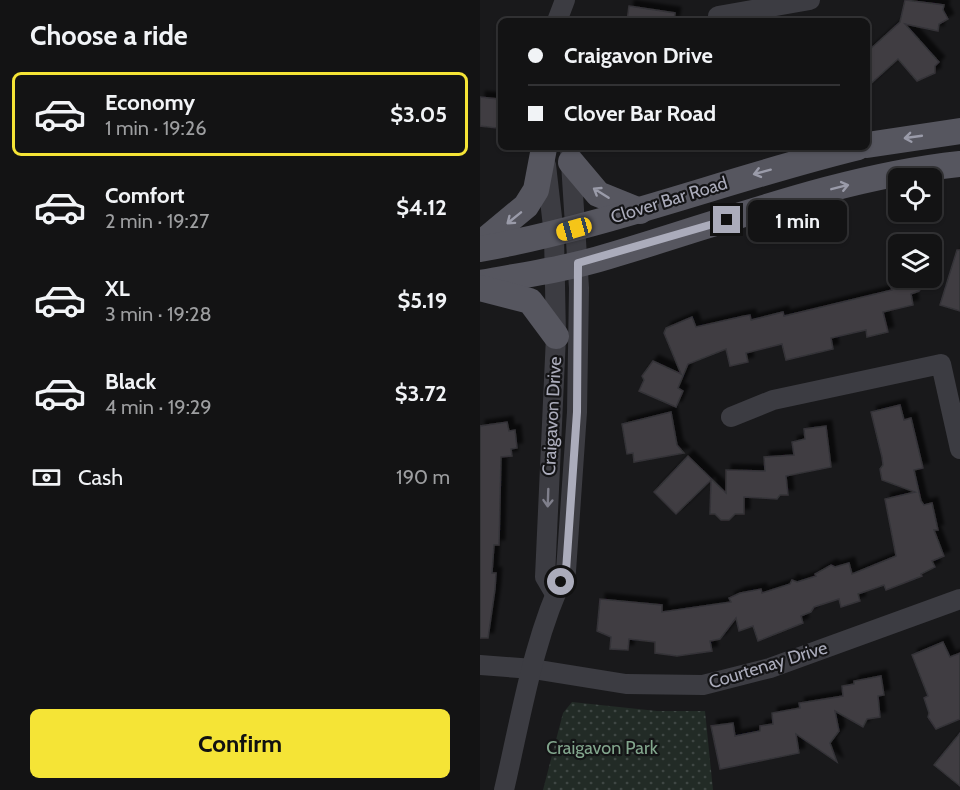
<!DOCTYPE html>
<html lang="en">
<head>
<meta charset="utf-8">
<style>
  body { margin:0; font-family:Cabin,sans-serif; background:#1c1c1d; color:#f1f3f6; height:100vh; display:flex; flex-direction:column; font-size:22px; white-space:nowrap }
  * { box-sizing:border-box; margin:0 }
  p { font-size:20px; color:#9d9ea0 }
  .icon { flex:none; width:33px; height:33px; fill:none; stroke:currentColor; stroke-width:2; stroke-linecap:round; stroke-linejoin:round }
  .map { position:relative; flex:1; overflow:hidden }
  .sheet { display:flex; flex-direction:column; background:#131314; width:480px }
  .sheet>* { flex:none }
  .guide { position:absolute; left:18px; top:18px; width:372px; height:132px; border-radius:9px; box-shadow:0 2px 4px #0004,0 0 0 2px #323234; display:grid; align-content:center; height:132px; padding:0 30px; background:#131314 }
  .fabs { position:absolute; left:408px; top:168px; display:grid; gap:12px }
  .fabs a { display:grid; place-items:center; width:54px; height:54px; border-radius:9px; background:#131314; box-shadow:0 2px 4px #0004,0 0 0 2px #323234; font-size:30px }
  .end { position:absolute; width:27px; height:27px; margin:-14px; border:8px solid #abacbb; background:#111; box-shadow:0 0 0 3px #111 }
  .from { border-radius:50% }
  .bubble { position:absolute; height:42px; border-radius:9px; background:#131314; box-shadow:0 2px 4px #0004,0 0 0 2px #323234; font-size:20px; font-weight:800; line-height:42px; text-align:center }
  .car { position:absolute; width:18px; height:36px; margin:-18px -9px; border-radius:8px; box-shadow:0 0 4px 2px #0007; background:linear-gradient(#f5c518 24%,#345 0 40%,#f5c518 0 76%,#345 0 86%,#f5c518 0) }
  .guide b { display:flex; align-items:center; gap:21px; height:57px; font-size:22px }
  .guide b+b { border-top:2px solid #323234 }
  .guide i { width:15px; height:15px; background:#f1f3f6 }
  ul { padding:0; list-style:none }
  li { display:flex; align-items:center; gap:18px; height:84px; margin:0 12px 9px; padding:0 18px; border:3px solid transparent; border-radius:9px }
  li div { flex:1 }
  li b { display:block; font-size:22px }
  li em { font-style:normal; font-weight:800 }
  li.on { border-color:#f5e436 }
  li>.icon { width:54px; height:54px; stroke-width:1.5 }
  h2 { padding:0 30px; font-size:27px; line-height:72px }
  .pay { display:flex; align-items:center; gap:15px; height:66px; padding:0 30px; font-size:22px }
  .pay p { margin-inline-start:auto }
  .button { display:flex; gap:12px; margin-top:auto; padding:12px 30px }
  .button a { flex:1; height:69px; border-radius:9px; background:#f5e436; color:#111; font-size:24px; font-weight:800; line-height:69px; text-align:center }
  main { display:flex; flex:1; min-height:0 }
  .map>svg:first-child { display:block }
</style>
</head>
<body>
<main>
<section class="sheet">
<h2>Choose a ride</h2>
<ul>
<li class="on"><svg class="icon" aria-label="car" viewBox="0 0 24 24"><path d="M5 17H2v-5l4-1 3-4h7l3 4 3 1v5h-3M9 17h6M6 11h13"/><circle cx="7" cy="17" r="2"/><circle cx="17" cy="17" r="2"/></svg><div><b>Economy</b><p>1 min · 19:26</p></div><em>$3.05</em></li>
<li><svg class="icon" aria-label="car" viewBox="0 0 24 24"><path d="M5 17H2v-5l4-1 3-4h7l3 4 3 1v5h-3M9 17h6M6 11h13"/><circle cx="7" cy="17" r="2"/><circle cx="17" cy="17" r="2"/></svg><div><b>Comfort</b><p>2 min · 19:27</p></div><em>$4.12</em></li>
<li><svg class="icon" aria-label="car" viewBox="0 0 24 24"><path d="M5 17H2v-5l4-1 3-4h7l3 4 3 1v5h-3M9 17h6M6 11h13"/><circle cx="7" cy="17" r="2"/><circle cx="17" cy="17" r="2"/></svg><div><b>XL</b><p>3 min · 19:28</p></div><em>$5.19</em></li>
<li><svg class="icon" aria-label="car" viewBox="0 0 24 24"><path d="M5 17H2v-5l4-1 3-4h7l3 4 3 1v5h-3M9 17h6M6 11h13"/><circle cx="7" cy="17" r="2"/><circle cx="17" cy="17" r="2"/></svg><div><b>Black</b><p>4 min · 19:29</p></div><em>$3.72</em></li>
</ul>
<div class="pay"><svg class="icon" aria-label="cash" viewBox="0 0 24 24"><path d="M3 7h18v10H3z"/><circle cx="12" cy="12" r="2"/></svg>Cash<p>190 m</p></div>
<div class="button"><a>Confirm</a></div>
</section>
<div class="map">
<svg width="480" height="790" viewBox="0 0 480 790">
  <defs>
    <pattern id="green-dots" width="8" height="8" patternUnits="userSpaceOnUse" patternTransform="scale(1.5)"><rect width="8" height="8" fill="#222b26"/><path d="M2 2h.1M6 6h.1" fill="none" stroke="#3f4744" stroke-width="1.8" stroke-linecap="round"/></pattern>
    <filter id="shadow"><feDropShadow dx="5.5" dy="-5.5" stdDeviation="1.5" flood-color="#0009"/></filter>
  </defs>
  <rect width="100%" height="100%" fill="#19191b"/>
  <path fill="url(#green-dots)" d="M92 702 177 711H225L233 790H63L83 713Z"/>
  <g fill="#3f3e43" stroke="#343337" stroke-width="1.5" filter="url(#shadow)">
    <path d="M425 0 464 5 463 10 468 19 459 24 458 31 425 24 459 62 455 66V73L437 81 418 59 387 87V52L420 22Z"/>
    <path d="M149 6 195 13 194 21H147Z"/>
    <path d="M0 97 18 99 17 128 0 126Z"/>
    <path d="M477 250H480V311L460 305Z"/>
    <path d="M408 278H449L439 291 431 294 433 305 403 312 408 332 387 337 386 330 351 338 353 349 306 360 302 344 266 353 268 362 250 366 246 349 208 364 198 388 203 391 196 407 159 391 164 380 162 376 173 361 201 374 184 333 186 328 212 317 216 327 264 316 270 315 271 320 303 312 304 316 412 290Z"/>
    <path d="M420 405 424 420 431 418 443 468 434 470 441 501 444 505 452 503 458 530H454L464 556 452 561 455 567 441 574 442 576 406 590 404 585 378 594 380 601 361 607 359 599 334 607 331 612 321 616 323 623 278 641 273 626 259 631 256 618 240 639 230 641 232 651 197 656 175 653V642L149 639 148 650 130 649 131 637 117 631 120 599 182 605V612L251 602 249 598 260 593 281 589 282 593 310 584 312 580 317 582 336 576 335 574 351 565 355 567 369 563 372 574 416 556 405 499 435 492 402 480 400 469 403 465 402 457 391 412Z"/>
    <path d="M191 412 197 445 204 453 154 462 153 453 147 454 142 424Z"/>
    <path d="M27 422 29 431 35 430 37 448 31 449 32 456 21 457 19 545H14L12 573H16L15 589 8 638H0V426Z"/>
    <path d="M346 426 351 467 306 476 308 495H300L297 499 264 497V514H255L249 520H241L235 514H230L231 480 196 514 174 492 208 456 246 493V470L285 471 284 457 314 455 312 442 325 439 324 429Z"/>
    <path d="M463 642 470 657 480 653V719L456 729 448 717 449 713 444 698 448 696 432 655Z"/>
    <path d="M401 676 404 695 398 696 400 717 387 719 383 727 355 711 359 731 350 743 357 762 316 734 319 753 240 769 231 726 253 723 255 736 280 731V726L293 724 292 713 320 708 319 703 363 696 362 686 374 684V681Z"/>
    <path d="M480 733V786L454 765Z"/>
  </g>
  <g fill="none" stroke-linecap="round" stroke-linejoin="round">
    <g stroke="#3c3c42" stroke-width="20">
      <path d="M238 16 330 0"/>
      <path d="M77 21 85 0"/>
      <path d="M66 165 74 235 76 336 65 577 75 594"/>
      <path d="M251 417 293 400 461 364 480 449"/>
      <path d="M0 665 53 669 146 684 223 685 290 668 480 599"/>
      <path d="M24 790C41 718 53 638 86 571L97 412 99 288 90 147"/>
    </g>
    <g stroke="#56565f" stroke-width="26">
      <path d="M387 145 480 131"/>
      <path d="M91 162 118 194 160 211"/>
      <path d="M0 244 46 206 56 190 64 148"/>
      <path d="M0 249C129 226 251 178 378 147"/>
      <path d="M0 283C43 275 87 269 129 256 245 222 359 177 480 164"/>
      <path d="M0 288 50 301 76 336"/>
    </g>
  </g>
  <defs><path id="oneway-shaft" d="M-6 0H5M1.5-3L5.5 0L1.5 3" fill="none" stroke-width="1.6" stroke-linecap="round" stroke-linejoin="round" transform="scale(1.5)"/></defs>
  <g stroke="#9a9ba9">
    <use href="#oneway-shaft" transform="translate(433 137) rotate(172)"/>
    <use href="#oneway-shaft" transform="translate(282 172) rotate(165)"/>
    <use href="#oneway-shaft" transform="translate(360 187) rotate(-14)"/>
    <use href="#oneway-shaft" transform="translate(121 193) rotate(-148)"/>
    <use href="#oneway-shaft" transform="translate(34 218) rotate(141)"/>
  </g>
  <use stroke="#7f7f8b" href="#oneway-shaft" transform="translate(68 498) rotate(92)"/>
  <g fill="none" stroke-linecap="round" stroke-linejoin="round">
    <path stroke="#abacbb" stroke-width="8" d="M81 582 86 571 97 412 98 263 247 220"/>
  </g>
  <g text-anchor="middle" stroke-width="4.5" stroke-linejoin="round" paint-order="stroke">
    <g font-size="18" fill="#abacbb" stroke="#141416">
      <text transform="translate(189 200) rotate(-17)" y="6">Clover Bar Road</text>
      <text transform="translate(72 416) rotate(-87)" y="6">Craigavon Drive</text>
      <text transform="translate(288 665) rotate(-17)" y="6">Courtenay Drive</text>
    </g>
    <g font-size="18" fill="#82a68d" stroke="#141416">
      <text x="122" y="754">Craigavon Park</text>
    </g>
  </g>
</svg>
<div class="fabs">
<a><svg class="icon" aria-label="locate" viewBox="0 0 24 24"><circle cx="12" cy="12" r="6"/><path d="M12 2v4M12 18v4M2 12h4M18 12h4"/></svg></a>
<a><svg class="icon" aria-label="layers" viewBox="0 0 24 24"><path d="M12 4l9 5-9 5-9-5zM3 14l9 5 9-5"/></svg></a>
</div>
<i class="end from" style="left:81px;top:582px"></i>
<i class="end" style="left:247px;top:220px"></i>
<div class="bubble" style="left:268px;top:200px;width:99px">1 min</div>
<i class="car" style="left:94px;top:229px;rotate:254deg"></i>
<div class="guide">
<b><i class="from"></i>Craigavon Drive</b>
<b><i></i>Clover Bar Road</b>
</div>
</div>
</main>
</body>
</html>
